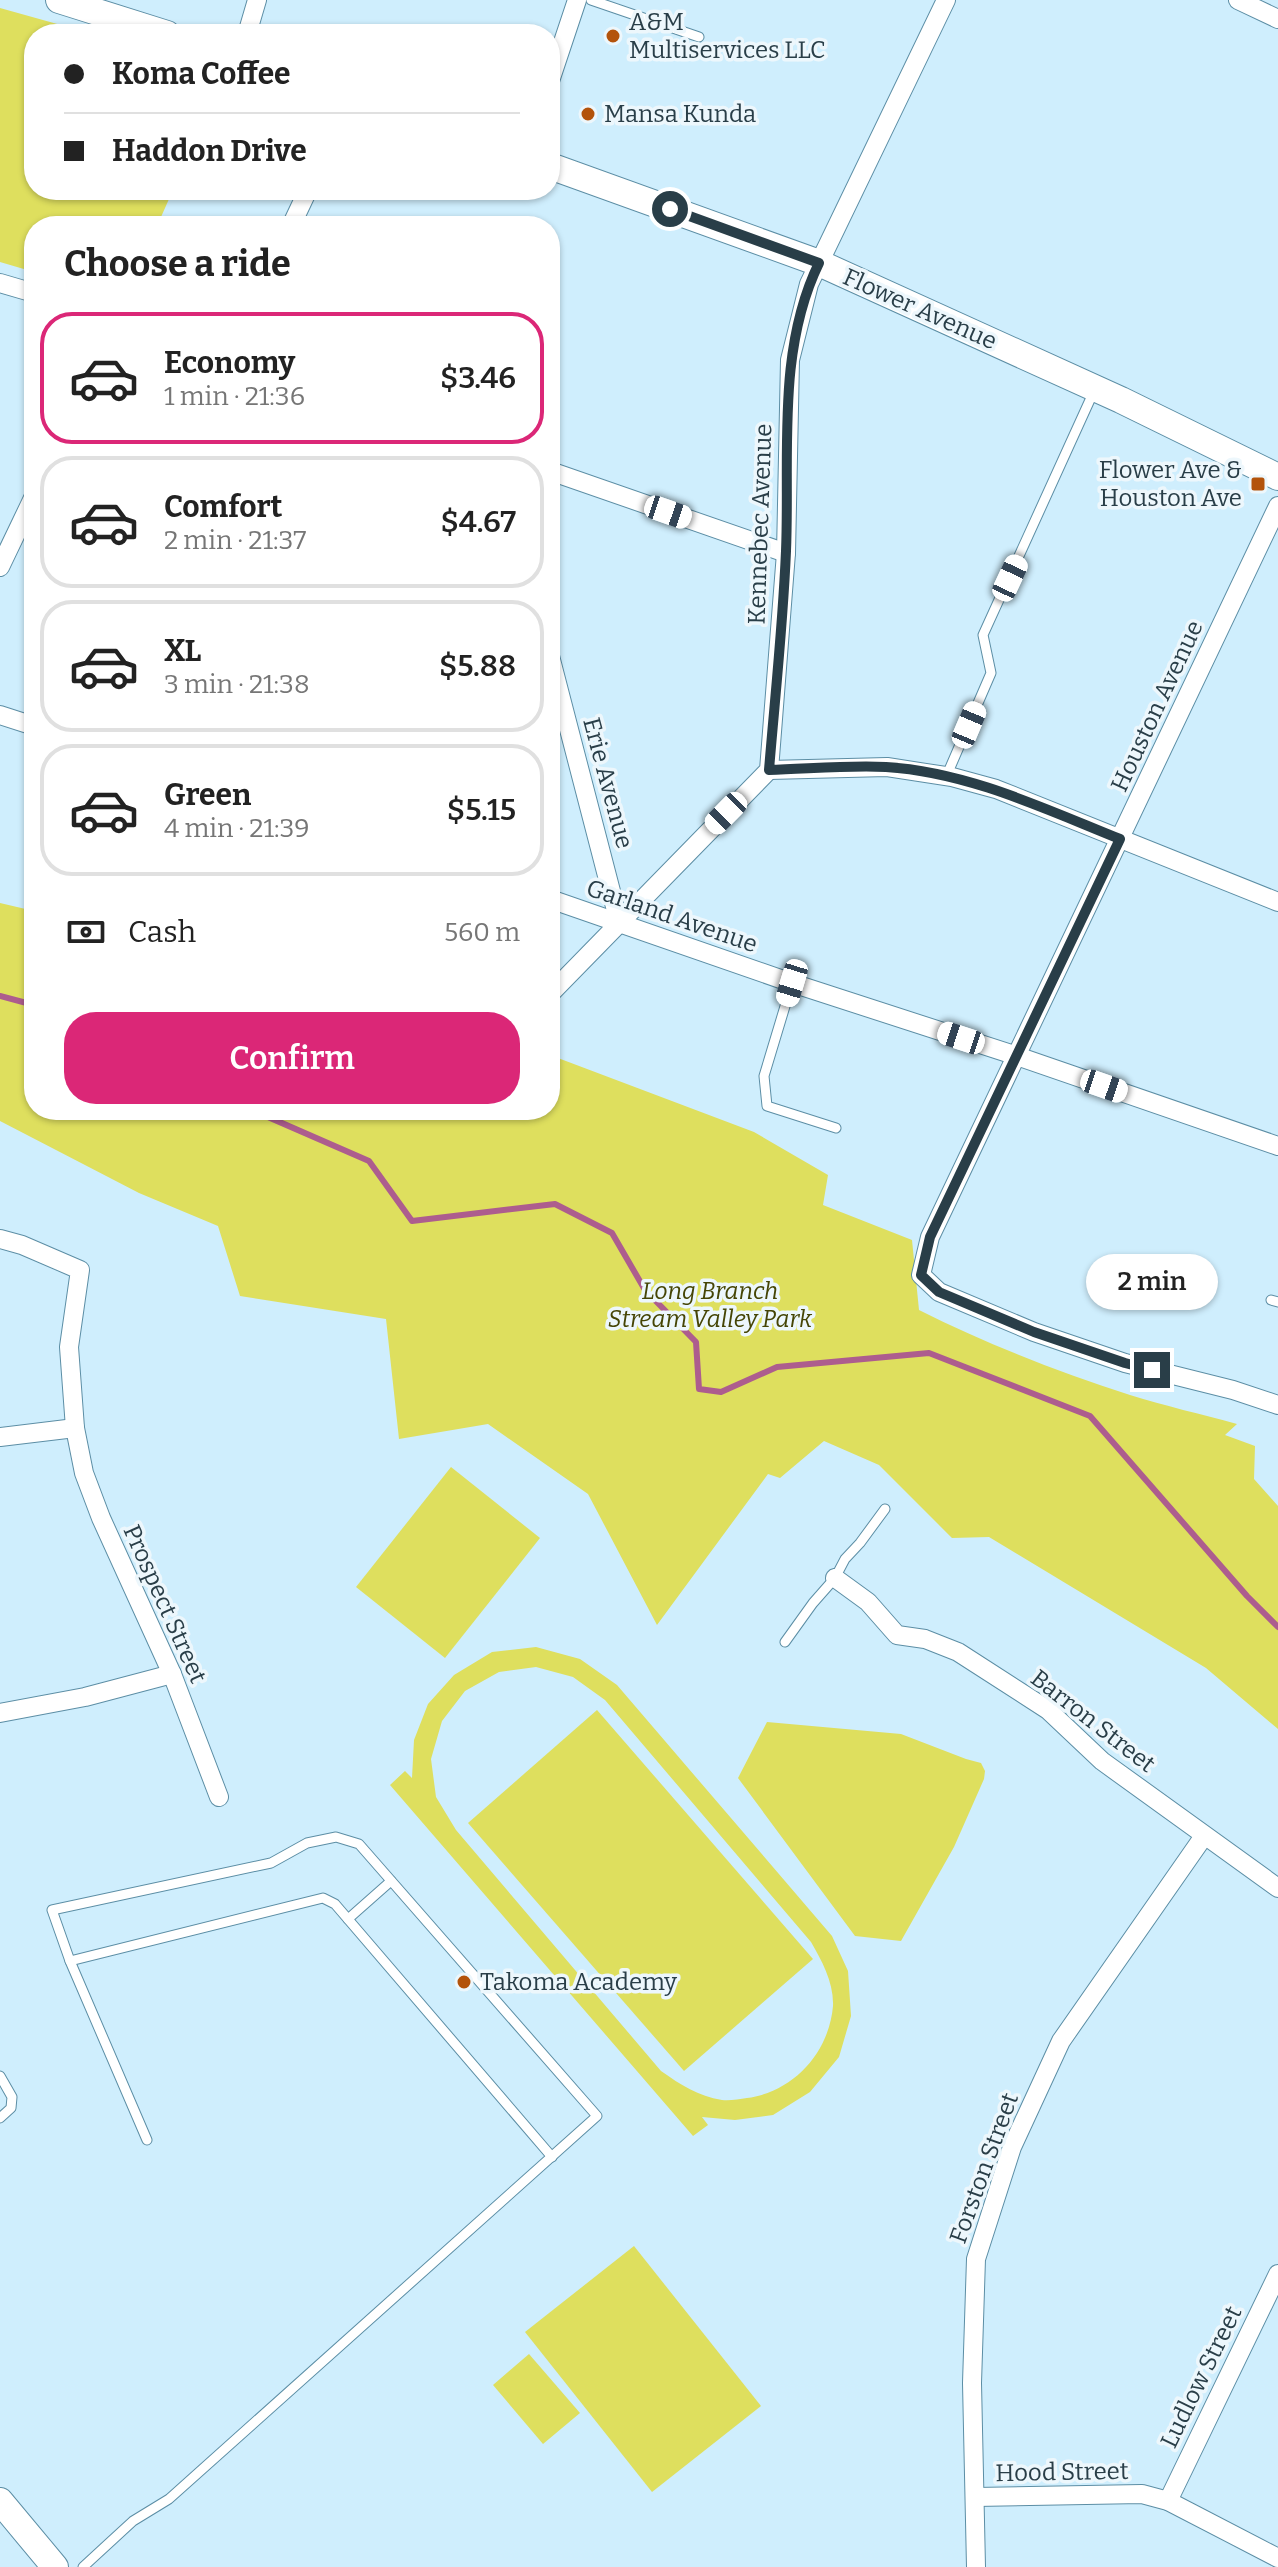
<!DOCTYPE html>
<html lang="en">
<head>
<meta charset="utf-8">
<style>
  body { margin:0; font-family:Bitter,serif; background:#f2f2f2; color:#222; height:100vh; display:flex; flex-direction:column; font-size:30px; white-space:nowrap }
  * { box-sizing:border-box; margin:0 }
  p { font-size:26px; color:#767676 }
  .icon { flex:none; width:44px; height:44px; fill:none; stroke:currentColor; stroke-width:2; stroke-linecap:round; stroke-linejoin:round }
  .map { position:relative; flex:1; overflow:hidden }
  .side { position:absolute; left:24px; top:216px; width:536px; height:904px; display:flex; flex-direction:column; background:#fff; border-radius:32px; box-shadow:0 2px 6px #0004 }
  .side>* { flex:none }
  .guide { position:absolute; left:24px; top:24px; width:536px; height:176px; border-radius:32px; box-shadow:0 2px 6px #0004; display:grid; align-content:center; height:176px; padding:0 40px; background:#fff }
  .end { position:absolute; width:36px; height:36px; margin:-18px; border:10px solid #293e48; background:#fff; box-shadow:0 0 0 4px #fff }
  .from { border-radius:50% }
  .bubble { position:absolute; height:56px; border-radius:28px; background:#fff; box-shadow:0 2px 6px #0004; font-size:26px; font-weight:600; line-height:56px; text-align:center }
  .car { position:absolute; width:24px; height:48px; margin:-24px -12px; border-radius:10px; box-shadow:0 0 6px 2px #0007; background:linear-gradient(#fff 24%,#345 0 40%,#fff 0 76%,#345 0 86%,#fff 0) }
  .guide b { display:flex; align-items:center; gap:28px; height:76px; font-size:30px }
  .guide b+b { border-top:2px solid #e0e0e0 }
  .guide i { width:20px; height:20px; background:#222 }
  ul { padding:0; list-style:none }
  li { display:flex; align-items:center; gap:24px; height:132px; margin:0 16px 12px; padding:0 24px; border:4px solid #e0e0e0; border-radius:32px }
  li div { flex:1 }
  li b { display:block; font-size:30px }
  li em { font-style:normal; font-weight:600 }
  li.active { border-color:#db2777 }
  li>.icon { width:72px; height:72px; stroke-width:1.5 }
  h2 { padding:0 40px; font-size:36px; line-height:96px }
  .pay { display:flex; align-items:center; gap:20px; height:88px; padding:0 40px; font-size:30px }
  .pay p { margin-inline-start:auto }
  .button { display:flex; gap:16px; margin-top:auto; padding:16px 40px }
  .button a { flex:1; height:92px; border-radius:32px; background:#db2777; color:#fff; font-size:32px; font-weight:600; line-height:92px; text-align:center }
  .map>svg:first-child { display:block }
</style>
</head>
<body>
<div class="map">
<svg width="1278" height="2567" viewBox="0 0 1278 2567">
  <rect width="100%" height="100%" fill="#cfeefd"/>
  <g fill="#dedf5e" fill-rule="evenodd">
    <path d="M0 8 93 34H34V190H173L157 226H34V272L0 262Z"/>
    <path d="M0 903 34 911V1110H550V1055L754 1132 828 1175 823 1205 912 1240 919 1310C987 1344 1058 1372 1130 1395 1165 1406 1201 1414 1237 1424L1225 1435 1255 1446 1254 1479 1278 1506V1729L1206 1668 989 1537 952 1538 879 1465 824 1441 780 1478 768 1474 657 1625 588 1494 488 1424 399 1439 386 1319 240 1296 218 1226 139 1193 0 1121Z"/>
    <path d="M451 1467 540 1538 445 1658 356 1587Z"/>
    <path d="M536 1647 580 1659 617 1685 832 1936 848 1971 851 2016 839 2057 810 2092 773 2115 735 2120 702 2117 708 2125 693 2136 390 1785 405 1771 412 1778 414 1740 428 1704 454 1675 492 1652ZM536 1667 573 1677 605 1700 811 1942C822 1961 834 1983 833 2006 829 2053 793 2092 747 2098 739 2099 730 2101 722 2100 698 2096 681 2085 661 2071L456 1830 436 1797 431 1759 442 1721 465 1691 499 1672Z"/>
    <path d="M597 1710 813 1959 684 2071 468 1823Z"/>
    <path d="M767 1722 901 1734 966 1759 981 1763 985 1771 984 1779 954 1847 901 1941 855 1936 738 1778Z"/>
    <path d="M634 2246 761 2406 652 2492 525 2332Z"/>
    <path d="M529 2354 580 2413 543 2444 493 2385Z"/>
  </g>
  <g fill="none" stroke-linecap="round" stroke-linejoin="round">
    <g stroke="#ad5d8e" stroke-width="6">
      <path d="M0 996 34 1005"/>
      <path d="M252 1110 369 1161 412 1221 555 1204 612 1233 645 1290 696 1342 699 1389 721 1392 777 1367 929 1353 1090 1416 1247 1596 1278 1627"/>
    </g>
    <defs>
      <g id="lane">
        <path d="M591 0 699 37"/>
        <path d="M946 777 991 673 983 635 1094 391"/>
        <path d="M792 983 764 1076 767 1106 836 1128"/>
        <path d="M1271 1300 1278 1302"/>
        <path d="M785 1642 813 1603 835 1578 845 1559 860 1543 885 1509"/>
        <path d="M348 1919 391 1881"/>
        <path d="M70 1961 323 1898 335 1904 552 2157"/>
        <path d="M0 2076 12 2097 11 2108 0 2118"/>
        <path d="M83 2567 133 2521 169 2499 597 2116 359 1844 336 1837 307 1843 271 1863 52 1910 70 1961 147 2140"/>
      </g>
      <g id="street">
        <path d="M1238 0 1278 19"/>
        <path d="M247 34 257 0"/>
        <path d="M550 81 577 0"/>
        <path d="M291 226 308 190"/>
        <path d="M0 283 34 293"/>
        <path d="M550 471 786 553"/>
        <path d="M1278 506 930 1237 921 1275 939 1292 1034 1332 1125 1363 1233 1390 1278 1405"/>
        <path d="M0 567 34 496"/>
        <path d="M550 656 619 922"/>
        <path d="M0 715 34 726"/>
        <path d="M769 770 887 767 952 777 996 789 1278 902"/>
        <path d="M550 899 792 983 1017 1056 1278 1146"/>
        <path d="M550 994 769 770 786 553 790 360 809 284 946 0"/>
        <path d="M0 1239 22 1245 80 1270 69 1347 75 1428 84 1473 101 1518 172 1674 219 1797"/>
        <path d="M0 1437 75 1428"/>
        <path d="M835 1578 868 1602 897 1635 925 1639 958 1652 1048 1710 1102 1761 1278 1888"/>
        <path d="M0 1713 85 1697 172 1674"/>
        <path d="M975 2497 1142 2494 1168 2501 1278 2558"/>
        <path d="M1168 2501 1278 2274"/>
        <path d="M976 2567 972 2383 976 2259 1012 2147 1061 2041 1204 1836"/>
      </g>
      <g id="secondary">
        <path d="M59 0 167 34"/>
        <path d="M550 166 819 263 1121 400 1278 477"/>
        <path d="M0 2501 55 2567"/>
      </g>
    </defs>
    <use href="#lane" stroke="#5c8ea5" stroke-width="11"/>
    <use href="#street" stroke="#5c8ea5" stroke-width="20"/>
    <use href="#secondary" stroke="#5c8ea5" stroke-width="28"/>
    <use href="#lane" stroke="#fff" stroke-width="9"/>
    <use href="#street" stroke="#fff" stroke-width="18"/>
    <use href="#secondary" stroke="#fff" stroke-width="26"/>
  </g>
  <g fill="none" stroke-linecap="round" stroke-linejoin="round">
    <path stroke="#293e48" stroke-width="10" d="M670 209 819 263C776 351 790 456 786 551 783 624 775 697 769 770 808 769 848 765 886 767 968 772 1045 809 1120 839L930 1237 921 1275 939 1292 1034 1332 1125 1363 1152 1370"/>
  </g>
  <g fill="#b3530b" stroke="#edf7fc" stroke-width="3">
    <circle cx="613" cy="36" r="8"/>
    <circle cx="588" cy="114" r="8"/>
    <rect x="1250" y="476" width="16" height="16" rx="4"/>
    <circle cx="464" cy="1982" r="8"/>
  </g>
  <g text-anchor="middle" stroke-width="7" stroke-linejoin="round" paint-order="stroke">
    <g font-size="24" fill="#293e48" stroke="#edf7fc" text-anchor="start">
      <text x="629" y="30">A&amp;M<tspan x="629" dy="28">Multiservices LLC</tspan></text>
      <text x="604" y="122">Mansa Kunda</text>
      <text x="1242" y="478" text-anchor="end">Flower Ave &amp;<tspan x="1242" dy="28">Houston Ave</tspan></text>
      <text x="480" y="1990">Takoma Academy</text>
    </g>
    <g font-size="24" fill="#293e48" stroke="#edf7fc">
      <text transform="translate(920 309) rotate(24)" y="8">Flower Avenue</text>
      <text transform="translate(760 524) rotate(-88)" y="8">Kennebec Avenue</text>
      <text transform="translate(1157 706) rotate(-65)" y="8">Houston Avenue</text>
      <text transform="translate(608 783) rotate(75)" y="8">Erie Avenue</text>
      <text transform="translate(672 916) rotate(19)" y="8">Garland Avenue</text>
      <text transform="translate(165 1604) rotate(66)" y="8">Prospect Street</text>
      <text transform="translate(1093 1721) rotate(38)" y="8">Barron Street</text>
      <text transform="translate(984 2168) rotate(-70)" y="8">Forston Street</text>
      <text transform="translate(1201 2377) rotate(-64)" y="8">Ludlow Street</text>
      <text transform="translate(1062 2472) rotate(-1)" y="8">Hood Street</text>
    </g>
    <g font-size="24" font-style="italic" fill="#454505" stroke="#edf7fc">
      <text x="710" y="1299">Long Branch<tspan x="710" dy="28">Stream Valley Park</tspan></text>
    </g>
  </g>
</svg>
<i class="end from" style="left:670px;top:209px"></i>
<i class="end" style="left:1152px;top:1370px"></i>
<div class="bubble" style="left:1086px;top:1254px;width:132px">2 min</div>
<i class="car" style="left:668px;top:512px;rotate:109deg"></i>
<i class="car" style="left:1010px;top:578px;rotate:25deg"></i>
<i class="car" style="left:969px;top:725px;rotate:23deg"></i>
<i class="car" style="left:726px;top:813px;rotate:225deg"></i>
<i class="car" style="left:792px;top:983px;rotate:197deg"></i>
<i class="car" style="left:961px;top:1038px;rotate:288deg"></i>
<i class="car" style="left:1104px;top:1086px;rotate:109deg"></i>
<div class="guide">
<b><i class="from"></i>Koma Coffee</b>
<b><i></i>Haddon Drive</b>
</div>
<section class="side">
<h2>Choose a ride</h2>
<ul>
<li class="active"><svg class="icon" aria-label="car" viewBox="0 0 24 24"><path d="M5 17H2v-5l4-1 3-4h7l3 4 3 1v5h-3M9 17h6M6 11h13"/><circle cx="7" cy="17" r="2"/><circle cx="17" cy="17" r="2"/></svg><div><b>Economy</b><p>1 min · 21:36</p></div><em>$3.46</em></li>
<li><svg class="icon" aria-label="car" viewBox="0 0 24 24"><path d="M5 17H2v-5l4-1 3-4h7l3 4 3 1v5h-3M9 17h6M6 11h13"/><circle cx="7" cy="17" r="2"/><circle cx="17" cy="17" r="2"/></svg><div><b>Comfort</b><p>2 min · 21:37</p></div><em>$4.67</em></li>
<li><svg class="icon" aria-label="car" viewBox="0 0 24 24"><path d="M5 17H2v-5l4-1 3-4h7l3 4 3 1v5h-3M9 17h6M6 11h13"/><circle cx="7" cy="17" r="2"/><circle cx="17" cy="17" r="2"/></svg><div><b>XL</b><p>3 min · 21:38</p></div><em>$5.88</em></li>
<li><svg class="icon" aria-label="car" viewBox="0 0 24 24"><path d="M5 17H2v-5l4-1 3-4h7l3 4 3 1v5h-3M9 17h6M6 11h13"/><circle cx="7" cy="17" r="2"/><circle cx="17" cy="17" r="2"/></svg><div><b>Green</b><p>4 min · 21:39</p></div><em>$5.15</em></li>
</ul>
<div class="pay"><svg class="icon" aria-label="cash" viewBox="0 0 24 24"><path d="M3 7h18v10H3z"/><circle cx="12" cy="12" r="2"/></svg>Cash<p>560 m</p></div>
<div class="button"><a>Confirm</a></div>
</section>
</div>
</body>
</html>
